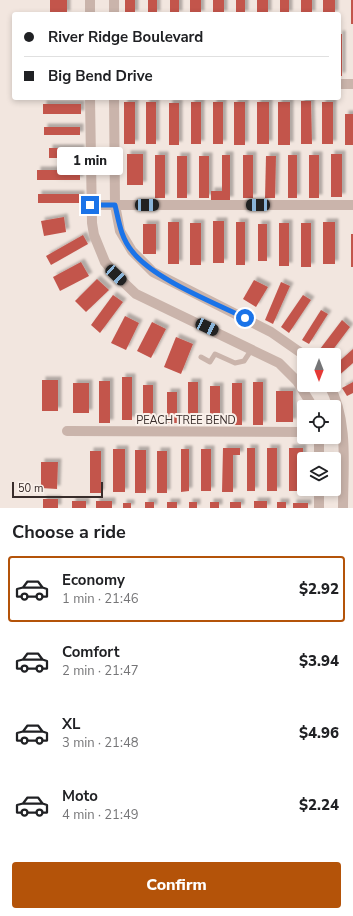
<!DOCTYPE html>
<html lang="en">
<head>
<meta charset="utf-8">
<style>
  body { margin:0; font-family:"Nunito Sans",sans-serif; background:#f6f6f6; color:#202124; height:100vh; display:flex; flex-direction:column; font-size:15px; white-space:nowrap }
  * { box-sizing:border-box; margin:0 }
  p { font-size:13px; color:#757577 }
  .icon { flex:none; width:22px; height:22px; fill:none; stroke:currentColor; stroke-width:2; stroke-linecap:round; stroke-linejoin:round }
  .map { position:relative; height:508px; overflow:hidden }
  .sheet { display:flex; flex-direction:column; background:#fff; flex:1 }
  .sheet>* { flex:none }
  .hud { position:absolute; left:12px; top:12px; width:329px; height:88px; border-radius:4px; box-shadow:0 2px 6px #0003; display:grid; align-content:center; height:88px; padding:0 12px; background:#fff }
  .needle { width:26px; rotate:180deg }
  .tools { position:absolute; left:297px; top:348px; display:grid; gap:8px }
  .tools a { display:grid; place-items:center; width:44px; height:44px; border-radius:4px; background:#fff; box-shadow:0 2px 6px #0003; font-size:20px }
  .scale { position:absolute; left:12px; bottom:10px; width:91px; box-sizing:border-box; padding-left:4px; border:2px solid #382c2a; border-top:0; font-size:11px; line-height:14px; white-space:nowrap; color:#382c2a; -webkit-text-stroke:3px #faf1eb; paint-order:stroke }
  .end { position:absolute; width:18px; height:18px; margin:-9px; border:5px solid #1a73e8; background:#fff; box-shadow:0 0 0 2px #fff }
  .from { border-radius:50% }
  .bubble { position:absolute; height:28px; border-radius:4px; background:#fff; box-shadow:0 2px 6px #0003; font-size:13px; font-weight:800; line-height:28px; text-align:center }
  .car { position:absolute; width:12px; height:24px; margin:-12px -6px; border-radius:5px; box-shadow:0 0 3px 1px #0007; background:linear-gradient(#222 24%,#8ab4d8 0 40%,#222 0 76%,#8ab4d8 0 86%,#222 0) }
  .hud b { display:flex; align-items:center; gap:14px; height:38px; font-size:15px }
  .hud b+b { border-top:1px solid #e0e0e0 }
  .hud i { width:10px; height:10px; background:#202124 }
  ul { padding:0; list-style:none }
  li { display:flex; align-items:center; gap:12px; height:66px; margin:0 8px 6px; padding:0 4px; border:2px solid transparent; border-radius:4px }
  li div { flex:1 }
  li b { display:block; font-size:15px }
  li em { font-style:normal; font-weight:800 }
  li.on { border-color:#b45309 }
  li>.icon { width:36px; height:36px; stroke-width:1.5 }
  h2 { padding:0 12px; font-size:18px; line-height:48px }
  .button { display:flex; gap:8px; margin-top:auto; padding:8px 12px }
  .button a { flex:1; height:46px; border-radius:4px; background:#b45309; color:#fff; font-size:16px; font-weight:800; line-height:46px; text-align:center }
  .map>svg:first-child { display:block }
</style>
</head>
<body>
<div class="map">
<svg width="353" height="508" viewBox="0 0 353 508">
  <defs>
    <filter id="shadow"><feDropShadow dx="3.5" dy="-3.5" stdDeviation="1" flood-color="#0004"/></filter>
  </defs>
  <rect width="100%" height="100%" fill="#f2e6df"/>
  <g fill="#c3554c" filter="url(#shadow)">
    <rect x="50" y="0" width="17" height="14"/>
    <rect x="125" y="0" width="10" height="14"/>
    <rect x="148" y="0" width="9" height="14"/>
    <rect x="170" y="0" width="9" height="14"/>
    <rect x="190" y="0" width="11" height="14"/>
    <rect x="213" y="0" width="11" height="14"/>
    <rect x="236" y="0" width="9" height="14"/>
    <rect x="257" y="0" width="11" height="14"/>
    <rect x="280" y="0" width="9" height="14"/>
    <rect x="301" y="0" width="11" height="14"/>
    <rect x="323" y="0" width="12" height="14"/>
    <rect x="351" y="0" width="2" height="24"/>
    <rect x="339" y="34" width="3" height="42"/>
    <path d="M301 101H311L312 144H301Z"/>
    <rect x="124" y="102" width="11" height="42"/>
    <rect x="146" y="102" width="10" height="42"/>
    <rect x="191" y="102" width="10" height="42"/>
    <rect x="213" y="102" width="10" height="42"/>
    <rect x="234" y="102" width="11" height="43"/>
    <rect x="257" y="102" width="12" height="42"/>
    <rect x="278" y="102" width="12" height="43"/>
    <rect x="322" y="102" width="11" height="42"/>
    <rect x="169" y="103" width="10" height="42"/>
    <rect x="43" y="104" width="38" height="10"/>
    <rect x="345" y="114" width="8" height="31"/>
    <rect x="44" y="127" width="36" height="8"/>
    <rect x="49" y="148" width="32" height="10"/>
    <rect x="127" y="154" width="16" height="31"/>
    <rect x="331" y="154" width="11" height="43"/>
    <rect x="155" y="155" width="10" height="43"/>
    <path d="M222 155H230V200H211V191H222Z"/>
    <rect x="243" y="155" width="10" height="43"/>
    <rect x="288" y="155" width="9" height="43"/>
    <rect x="309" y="155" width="10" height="43"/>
    <rect x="177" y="156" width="10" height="42"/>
    <rect x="199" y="156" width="10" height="42"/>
    <path d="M266 156H276L275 198H265Z"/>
    <rect x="37" y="170" width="43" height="10"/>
    <rect x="38" y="194" width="43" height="9"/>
    <path d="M64 217 66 232 44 236 41 221Z"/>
    <rect x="213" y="221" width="11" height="42"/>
    <rect x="168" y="222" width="11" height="42"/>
    <rect x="236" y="222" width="9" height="43"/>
    <rect x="323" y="222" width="12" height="42"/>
    <rect x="190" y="223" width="11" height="42"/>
    <rect x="279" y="223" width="10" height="43"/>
    <rect x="301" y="223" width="10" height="44"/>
    <rect x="143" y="224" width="13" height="30"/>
    <rect x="258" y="224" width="9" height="37"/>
    <rect x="351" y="234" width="2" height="33"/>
    <path d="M83 235 88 244 51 265 46 256Z"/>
    <path d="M81 262 89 276 60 291 53 277Z"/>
    <path d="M97 279 109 290 86 312 75 301Z"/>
    <path d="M254 280 268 287 256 307 243 299Z"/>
    <path d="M281 282 290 286 273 324 265 320Z"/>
    <path d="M113 295 123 302 100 333 91 325Z"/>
    <path d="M303 295 311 300 289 333 281 327Z"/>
    <path d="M321 310 328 314 309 344 302 340Z"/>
    <path d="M125 316 139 323 126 350 111 343Z"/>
    <path d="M342 320 350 327 329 355H320L317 353Z"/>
    <path d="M152 322 166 329 151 358 137 351Z"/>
    <path d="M176 337 193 344 181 374 164 367Z"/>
    <path d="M353 349V363L336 378 334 375V366Z"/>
    <rect x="122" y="377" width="10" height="43"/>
    <rect x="42" y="380" width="16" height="31"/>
    <rect x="99" y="381" width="11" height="42"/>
    <rect x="188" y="382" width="10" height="42"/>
    <rect x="253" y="382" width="10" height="43"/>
    <path d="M353 382V393L347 396 342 388Z"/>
    <rect x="73" y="383" width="16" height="30"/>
    <rect x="232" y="383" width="10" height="42"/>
    <rect x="143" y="385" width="10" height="38"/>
    <rect x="210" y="386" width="10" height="38"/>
    <rect x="276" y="391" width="17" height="31"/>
    <rect x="167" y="392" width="10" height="31"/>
    <path d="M223 448H240V455H233V492H222Z"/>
    <rect x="247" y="448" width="8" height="43"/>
    <rect x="267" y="448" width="10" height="43"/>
    <path d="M289 448H303V463H299V491H289Z"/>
    <rect x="113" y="449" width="12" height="43"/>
    <path d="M181 449H189V491L181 492Z"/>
    <rect x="201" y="449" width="10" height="42"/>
    <rect x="135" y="450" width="11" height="43"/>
    <rect x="90" y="451" width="11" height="42"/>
    <rect x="157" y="451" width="10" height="42"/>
    <path d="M41 462H58L57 489 41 488Z"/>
    <rect x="43" y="499" width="15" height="9"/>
    <rect x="72" y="501" width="14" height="7"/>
    <rect x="96" y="501" width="16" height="7"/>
    <rect x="254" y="501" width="13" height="7"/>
    <rect x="145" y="502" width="9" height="6"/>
    <rect x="167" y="502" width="10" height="6"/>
    <rect x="189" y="502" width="8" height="6"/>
    <rect x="210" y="502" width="9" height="6"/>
    <rect x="230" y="502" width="11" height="6"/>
    <rect x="277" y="502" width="9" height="6"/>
    <rect x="123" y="503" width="8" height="5"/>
    <rect x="293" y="503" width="15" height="5"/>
  </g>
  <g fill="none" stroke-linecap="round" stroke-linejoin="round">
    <path stroke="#cab4ab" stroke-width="5" d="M201 357 210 362 215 354 235 363 244 361 252 349"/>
    <g stroke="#cab4ab" stroke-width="10">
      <path d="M90 14V0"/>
      <path d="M114 14V0"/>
      <path d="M339 84H353"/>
      <path d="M90 98 92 223 94 235 105 262 116 275 136 294 279 363 297 381 313 407"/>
      <path d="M114 98 115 205 120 231 132 251 153 272 271 332 304 355"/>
      <path d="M90 205H353"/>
      <path d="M329 385C349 421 343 468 343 508"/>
      <path d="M67 431 304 432"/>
      <path d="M319 437V459"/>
      <path d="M319 489V508"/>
    </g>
  </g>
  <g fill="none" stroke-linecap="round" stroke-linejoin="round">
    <path stroke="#1a73e8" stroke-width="5" d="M90 205H115C119 222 121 238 132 251 153 279 213 302 245 318"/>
  </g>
  <g text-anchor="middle" stroke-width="4" stroke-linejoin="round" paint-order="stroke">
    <g font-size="11" fill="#382c2a" stroke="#faf1eb">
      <text x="186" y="424">PEACH TREE BEND</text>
    </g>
  </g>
</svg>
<div class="tools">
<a><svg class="needle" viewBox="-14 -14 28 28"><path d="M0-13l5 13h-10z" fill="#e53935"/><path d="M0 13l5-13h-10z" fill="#757577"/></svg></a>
<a><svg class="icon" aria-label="locate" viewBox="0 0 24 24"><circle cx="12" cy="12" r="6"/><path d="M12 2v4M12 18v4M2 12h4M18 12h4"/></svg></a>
<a><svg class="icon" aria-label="layers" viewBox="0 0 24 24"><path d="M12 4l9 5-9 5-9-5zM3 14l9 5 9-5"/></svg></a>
</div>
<div class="scale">50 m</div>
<i class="end from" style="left:245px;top:318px"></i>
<i class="end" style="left:90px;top:205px"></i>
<div class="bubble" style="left:57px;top:147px;width:66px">1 min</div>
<i class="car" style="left:147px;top:205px;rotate:90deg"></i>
<i class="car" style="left:258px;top:205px;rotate:270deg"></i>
<i class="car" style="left:116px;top:275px;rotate:133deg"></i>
<i class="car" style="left:207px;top:327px;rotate:115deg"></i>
<div class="hud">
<b><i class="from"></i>River Ridge Boulevard</b>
<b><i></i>Big Bend Drive</b>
</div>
</div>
<section class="sheet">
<h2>Choose a ride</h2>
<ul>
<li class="on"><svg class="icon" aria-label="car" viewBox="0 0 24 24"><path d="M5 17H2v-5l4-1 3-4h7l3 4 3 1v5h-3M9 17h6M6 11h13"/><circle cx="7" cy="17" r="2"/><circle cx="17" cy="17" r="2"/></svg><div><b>Economy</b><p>1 min · 21:46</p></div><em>$2.92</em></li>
<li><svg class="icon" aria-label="car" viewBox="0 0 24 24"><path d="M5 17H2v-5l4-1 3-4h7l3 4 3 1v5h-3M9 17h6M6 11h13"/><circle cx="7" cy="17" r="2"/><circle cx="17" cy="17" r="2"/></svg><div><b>Comfort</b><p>2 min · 21:47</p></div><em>$3.94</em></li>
<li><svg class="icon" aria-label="car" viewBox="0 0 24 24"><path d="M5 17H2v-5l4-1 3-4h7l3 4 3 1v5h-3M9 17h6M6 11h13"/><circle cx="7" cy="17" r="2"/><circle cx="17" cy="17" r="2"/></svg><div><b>XL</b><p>3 min · 21:48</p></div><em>$4.96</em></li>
<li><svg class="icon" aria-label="car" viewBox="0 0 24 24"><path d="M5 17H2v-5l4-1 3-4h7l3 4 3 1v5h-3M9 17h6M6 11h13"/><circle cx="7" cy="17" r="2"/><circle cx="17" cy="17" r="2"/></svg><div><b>Moto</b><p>4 min · 21:49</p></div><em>$2.24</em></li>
</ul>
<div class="button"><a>Confirm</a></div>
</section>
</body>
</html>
